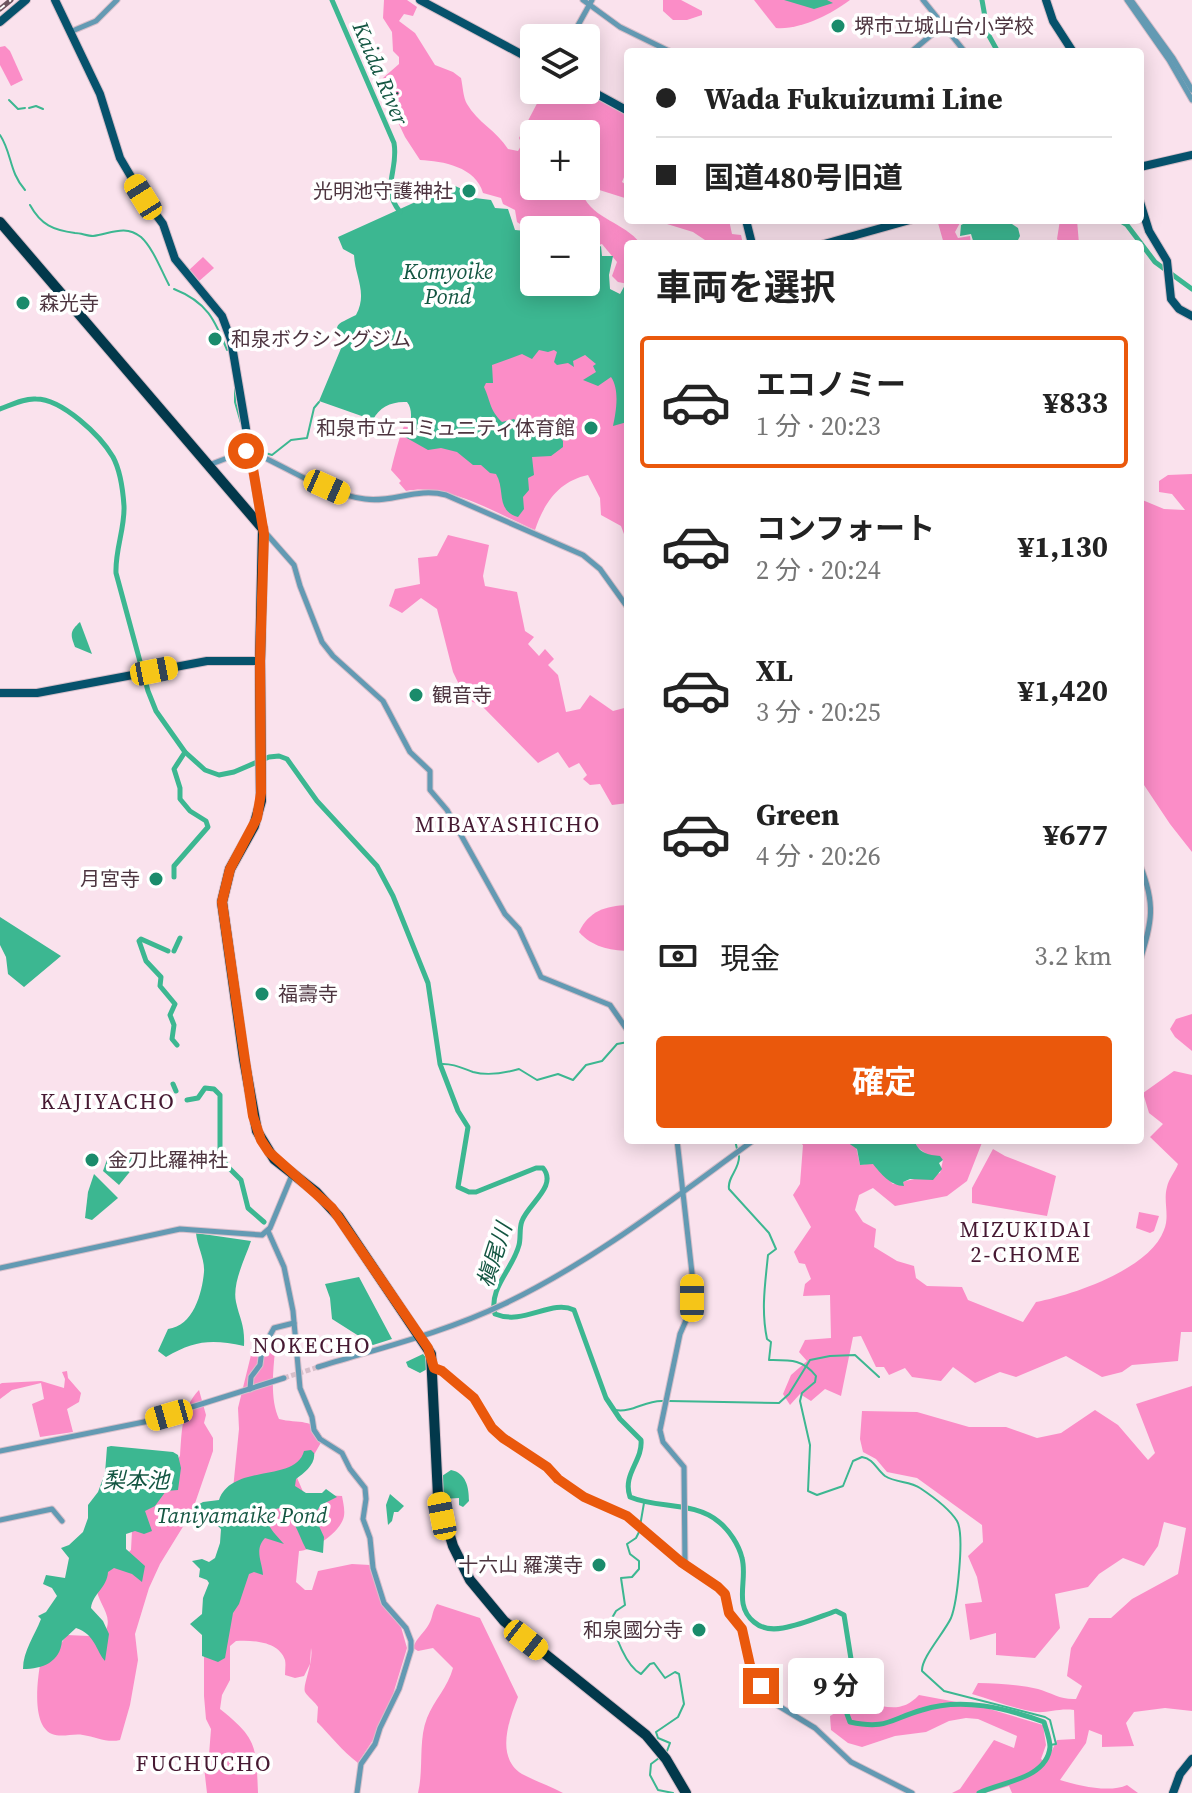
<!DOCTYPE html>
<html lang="ja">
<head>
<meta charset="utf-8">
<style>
  body { margin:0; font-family:"Source Serif 4","Noto Sans JP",serif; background:#f2f2f2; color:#222; height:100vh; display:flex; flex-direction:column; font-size:30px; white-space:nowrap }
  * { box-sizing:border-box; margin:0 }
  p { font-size:26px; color:#767676 }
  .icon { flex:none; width:44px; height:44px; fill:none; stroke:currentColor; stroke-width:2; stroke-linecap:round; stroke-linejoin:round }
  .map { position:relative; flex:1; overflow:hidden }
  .side { position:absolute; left:624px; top:240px; width:520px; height:904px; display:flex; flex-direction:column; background:#fff; border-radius:8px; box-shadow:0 4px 20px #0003 }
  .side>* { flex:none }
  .banner { position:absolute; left:624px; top:48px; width:520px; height:176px; border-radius:8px; box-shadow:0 4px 20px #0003; display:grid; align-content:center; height:176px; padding:0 32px; background:#fff }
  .buttons { position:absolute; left:520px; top:24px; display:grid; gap:16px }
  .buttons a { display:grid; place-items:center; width:80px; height:80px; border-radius:8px; background:#fff; box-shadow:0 4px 20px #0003; font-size:40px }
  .end { position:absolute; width:36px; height:36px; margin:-18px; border:10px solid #ea580c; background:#fff; box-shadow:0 0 0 4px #fff }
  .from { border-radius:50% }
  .bubble { position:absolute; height:56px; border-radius:8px; background:#fff; box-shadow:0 4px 20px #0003; font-size:26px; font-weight:700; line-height:56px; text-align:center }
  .car { position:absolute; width:24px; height:48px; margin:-24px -12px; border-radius:10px; box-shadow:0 0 6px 2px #0007; background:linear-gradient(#f5c518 24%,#345 0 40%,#f5c518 0 76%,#345 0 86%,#f5c518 0) }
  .banner b { display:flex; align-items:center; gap:28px; height:76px; font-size:30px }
  .banner b+b { border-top:2px solid #e0e0e0 }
  .banner i { width:20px; height:20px; background:#222 }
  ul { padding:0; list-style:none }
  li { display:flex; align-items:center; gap:24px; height:132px; margin:0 16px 12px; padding:0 16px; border:4px solid transparent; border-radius:8px }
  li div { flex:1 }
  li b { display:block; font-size:30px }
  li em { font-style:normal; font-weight:700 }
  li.current { border-color:#ea580c }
  li>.icon { width:72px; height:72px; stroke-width:1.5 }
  h2 { padding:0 32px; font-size:36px; line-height:96px }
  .pay { display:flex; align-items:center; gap:20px; height:88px; padding:0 32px; font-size:30px }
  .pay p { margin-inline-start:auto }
  .action { display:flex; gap:16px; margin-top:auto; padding:16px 32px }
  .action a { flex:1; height:92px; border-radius:8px; background:#ea580c; color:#fff; font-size:32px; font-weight:700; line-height:92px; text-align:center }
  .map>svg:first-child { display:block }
</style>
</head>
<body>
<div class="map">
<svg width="1192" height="1793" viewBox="0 0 1192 1793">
  <rect width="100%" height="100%" fill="#fae2ed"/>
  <g fill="#fb8dc7" fill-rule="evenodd">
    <path d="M384 0H407L417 7 413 16 404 14 399 21 415 33 435 65 453 72 461 78C463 87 463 97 467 104 477 122 497 131 508 149L518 151 522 144 519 138 544 90H580L628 116V168L622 182 628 186V199L593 188 582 194C595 221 623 221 641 244H628V284L618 282 612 276 617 262 602 244 592 247 586 254V230C562 230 535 236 517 222L515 210 503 204 501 198 483 193C476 167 443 161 420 160L405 137 380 84 383 78 399 64V57L393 51 392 32 383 18ZM534 134H586V186H534Z"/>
    <path d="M663 0H681L702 11V15L687 20H673L663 11Z"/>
    <path d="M754 0H850C831 14 801 30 776 28Z"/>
    <path d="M5 46 10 51 23 80 11 86 0 65V47Z"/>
    <path d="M654 220H729L732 234 741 235 743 244H723L705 240 693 232Z"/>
    <path d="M941 220H965L961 221 955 232 958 238 970 236 971 244H944L938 223Z"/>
    <path d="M1060 220H1077L1079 244H1061L1057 239Z"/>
    <path d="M203 257 214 268 198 282 188 271Z"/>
    <path d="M557 340 628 378V545L621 526 601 515 600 498 588 475C559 481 544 503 535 530 497 514 447 482 406 491L399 483 401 481 391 470C395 454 399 438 404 426L412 428 493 355Z"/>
    <path d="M1192 474V852L1170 824 1140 779V499L1164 509 1185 510 1172 494 1159 492V481L1168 475Z"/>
    <path d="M448 535 489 545 483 576 485 586 517 592 525 631 534 637 528 644 539 656 545 649 554 659 548 665 558 675 566 712 580 709 590 695 613 711 628 707V803L612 805 600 784 590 785 583 779 587 775 579 763 569 768 558 752 538 763 482 706 466 699 453 672 437 609 421 598 402 613 389 606 395 589 420 584 418 558 437 556Z"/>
    <path d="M628 905V951C609 950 592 947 579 932 589 911 605 906 628 905Z"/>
    <path d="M1192 1014V1051L1175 1037 1170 1029 1176 1019Z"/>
    <path d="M1174 1071 1192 1075V1332H1181L1178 1361 1132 1365 1122 1372 1102 1377 1066 1356 1016 1377 1000 1372 975 1383 953 1367 941 1381 912 1377 905 1368 889 1375 884 1367H876L861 1336 853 1337 841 1396 825 1389 811 1401 800 1394 790 1405 783 1394 791 1375 807 1361 799 1352 805 1340 831 1338 830 1295 803 1296 805 1284 811 1279 805 1264 799 1263 794 1252 811 1227 793 1195 800 1184 803 1145 797 1140H844L856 1146 860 1165 873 1163 893 1184 940 1173 943 1160 929 1156 917 1147 915 1140H983L967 1181 947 1196 895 1206 873 1188 859 1195 855 1210 863 1222 876 1229 874 1247 897 1261 914 1266 916 1278 927 1286 962 1287 968 1300 1023 1322 1036 1302C1073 1295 1150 1269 1164 1230 1170 1216 1163 1201 1167 1187 1169 1178 1175 1172 1178 1164L1150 1137 1163 1124 1149 1113 1143 1093Z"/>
    <path d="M993 1149 1005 1156 1056 1176 1047 1216 972 1203V1188Z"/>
    <path d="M1139 1212 1159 1216 1154 1231 1150 1233 1136 1228Z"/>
    <path d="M264 1343 271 1345 275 1351C273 1372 270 1400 279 1419 298 1424 315 1417 323 1439L311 1460 295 1473 304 1494 342 1496C343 1502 345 1509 344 1516 341 1532 314 1550 299 1551L296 1582 305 1590H312L318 1571 352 1564 370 1565 383 1606 401 1627 407 1648 391 1701 373 1740 358 1763C342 1751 331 1736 317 1722L318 1707C315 1702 308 1697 305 1692 302 1686 314 1662 311 1648L310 1664 304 1676 295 1678 285 1675C285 1670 286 1665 285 1660 279 1641 252 1640 236 1641L230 1646V1680L222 1695 220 1709C258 1739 256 1747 258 1793H207L204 1767 209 1755 211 1729 206 1719 204 1696V1652L232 1499 239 1429 238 1408 251 1355Z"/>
    <path d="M67 1371 68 1378 81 1393 79 1402 67 1409 73 1432 40 1437 32 1404 44 1399 41 1383 12 1390 0 1399V1384L2 1383 41 1381 64 1388 65 1379 62 1372Z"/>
    <path d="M1192 1386V1711L1165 1708 1134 1712 1126 1723 1134 1746 1102 1747V1735L1089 1730 1086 1743 1060 1780C1079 1786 1110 1793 1127 1785L1138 1793H1012L1009 1786 985 1793H952L960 1789 994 1740 1014 1748 1017 1736 978 1719 966 1718 949 1721 926 1732 895 1736 862 1747 848 1743 831 1730 830 1716 852 1703 864 1685 868 1703C889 1708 903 1712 919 1695L983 1707 1043 1725 1046 1745 1041 1759 1046 1763 1057 1740 1075 1739 1074 1710C1059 1708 1049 1713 1036 1712 1015 1709 993 1700 972 1694L978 1683C998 1683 1019 1685 1038 1689 1052 1693 1061 1700 1076 1699L1082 1686 1067 1676 1071 1648 1089 1618H1111L1132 1599 1178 1574 1186 1528 1164 1522 1158 1546 1144 1566 1123 1558 1099 1574 1088 1587 1055 1594 1060 1628 1035 1658 996 1655V1633L970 1640 965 1604 982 1602 977 1577 968 1556 983 1542 982 1525 917 1478 887 1472 876 1459 863 1452 860 1439 862 1411 917 1412 969 1427H1006L1037 1438 1061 1433 1095 1410 1118 1425 1148 1460 1155 1453 1136 1404Z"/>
    <path d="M199 1390 206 1415 204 1423 213 1438V1451L192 1512 160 1564 149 1588 135 1634 138 1660 130 1705 120 1740C107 1743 96 1737 83 1735 73 1733 62 1738 52 1734 32 1726 37 1683 40 1665L57 1649 67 1635 89 1636 105 1632C115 1614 95 1603 96 1582L131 1550 132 1531 143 1502 180 1456C182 1431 181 1409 199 1390Z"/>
    <path d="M437 1604 480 1618 518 1697C509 1720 495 1757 522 1774 535 1781 550 1786 563 1793H418C424 1768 418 1741 427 1718 434 1700 448 1687 453 1668L433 1648 418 1651 413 1648C416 1638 424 1633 429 1624 433 1617 432 1611 437 1604Z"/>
  </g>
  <g fill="#3cb791">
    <path d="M784 0H827L833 3 814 9Z"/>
    <path d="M453 185 464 190 467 197 491 200 495 208 508 209 515 230 526 231 534 236V282H586C586 266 585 254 601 246L602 256H613L609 275 610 289 620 294 625 285H628L627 422 613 426C616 412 620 390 611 377L598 386 583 380 596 372 593 366 596 364 585 355 573 361 574 367 568 363 557 365 554 362 557 352 554 350 548 352 539 350 532 359 522 354 492 365 493 383H486L484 387C491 402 489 409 502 422L514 419 524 429 528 422 534 424 533 420 542 419 545 430H553L563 441V447L551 456 532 457 534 475 528 478 529 490 523 497 524 509 518 517C495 510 506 491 496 474L490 473 481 465H473L457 452 441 448 428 450 405 437C411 428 414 410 407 402 392 401 379 407 373 420L319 401 342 346C333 322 335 326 356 315 368 293 355 277 354 255L343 249 338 237Z"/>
    <path d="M971 220 1012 224 1018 228 1020 236 1016 244H974L971 234 960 236 961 225Z"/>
    <path d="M80 622 92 654 75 647C70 634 70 631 80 622Z"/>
    <path d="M0 917 61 956 24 987 8 974 6 957 0 945Z"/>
    <path d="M844 1140H915C917 1153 929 1155 940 1156L943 1160 939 1163 942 1169 933 1180 910 1179 903 1182 904 1186C891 1186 880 1173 873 1164L860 1165 857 1149Z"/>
    <path d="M109 1154 142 1157 119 1185 103 1171Z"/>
    <path d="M94 1174 118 1198 92 1220 85 1218 88 1192Z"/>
    <path d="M196 1233 251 1241C245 1259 232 1283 236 1302 240 1320 245 1325 244 1346 212 1339 195 1340 166 1357L158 1351 168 1329C193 1326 202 1294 204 1272 205 1259 197 1246 196 1233Z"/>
    <path d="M359 1277 392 1339 373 1345 332 1319 330 1298 325 1284Z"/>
    <path d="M423 1354 428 1360 429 1368 420 1373 408 1367 406 1362Z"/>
    <path d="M111 1446 173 1452 178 1455 181 1468 178 1490 166 1491 155 1506 145 1511 152 1531 144 1534 135 1531 126 1534V1549L145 1566 142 1582 132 1574 114 1568 108 1572C107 1588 93 1593 91 1608L103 1621 109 1634 105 1661C96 1651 95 1634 76 1628L62 1641C60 1662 43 1669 23 1669 23 1651 35 1635 41 1619L38 1616 46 1612 57 1596 52 1588 43 1584 46 1575 65 1578 69 1558 61 1548 69 1545 83 1532 88 1518V1505L98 1492 105 1473 107 1447Z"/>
    <path d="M311 1450 314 1453C316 1464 304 1473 296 1479L295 1486 306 1493H322L326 1489 337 1497 321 1505 314 1515 324 1537 323 1553 306 1549C298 1534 295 1518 280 1508 253 1513 275 1534 284 1544L265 1538C254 1550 262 1561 263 1575L254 1572 249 1574 239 1604 233 1613 225 1658 218 1662 202 1656V1635L190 1624 202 1614 203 1598 209 1583 207 1580 199 1577 200 1569 192 1561 202 1559 209 1562 215 1558 220 1543 221 1529 213 1521 195 1517 194 1507 203 1502 219 1500C232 1463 296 1483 304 1451Z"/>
    <path d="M451 1470C466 1473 469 1487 469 1501L463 1507 459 1505V1498L443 1499 439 1478Z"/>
    <path d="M390 1494 404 1506 398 1512H394L392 1521 388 1525 386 1505Z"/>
  </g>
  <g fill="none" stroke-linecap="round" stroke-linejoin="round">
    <g stroke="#3cb791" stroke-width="2">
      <path d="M9 100 18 109 25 108"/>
      <path d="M29 108 36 106 43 109"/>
      <path d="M0 135C12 153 9 172 25 190"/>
      <path d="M30 205C41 225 53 230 75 233 81 233 87 236 93 236 110 234 125 224 141 237 153 248 161 270 169 285"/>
      <path d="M174 289C207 302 215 320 227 350"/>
      <path d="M235 387V402L241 423"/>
      <path d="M252 440 262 452 272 455 291 440 307 438 314 408 319 402"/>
      <path d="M440 1064C452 1063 462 1068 473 1072 488 1076 505 1073 519 1069L537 1080 558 1074 573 1080 586 1065 602 1061 617 1044 628 1042"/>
      <path d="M735 1140 737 1149"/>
      <path d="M739 1156C740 1169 727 1177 729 1189L769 1233 776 1249 768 1255C765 1285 761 1310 767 1339L771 1342 769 1360C790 1360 803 1359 816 1376L815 1382 802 1393 800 1401 810 1445 808 1491 817 1495 843 1486 853 1461 862 1457C874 1459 876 1469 885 1476 896 1483 910 1481 920 1488 932 1496 949 1508 957 1521 965 1535 957 1603 951 1618 944 1633 921 1658 922 1671L944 1691 1045 1717 1050 1720 1056 1744 1050 1745"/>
      <path d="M669 1401 779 1403 789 1394 810 1360 830 1356 855 1355 879 1377"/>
      <path d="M615 1410C633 1413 645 1400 663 1401"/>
      <path d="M644 1503 639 1532 636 1538 627 1544 630 1554 639 1561V1569L632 1577 621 1578 625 1605 616 1611 612 1618C614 1635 626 1666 641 1674L650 1664 654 1663 665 1678 675 1672 679 1674 684 1704 678 1717 656 1732 658 1738 670 1743 667 1751"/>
      <path d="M659 1758 651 1764 650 1775 658 1790 673 1793"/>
    </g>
    <g stroke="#3cb791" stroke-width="5">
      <path d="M332 0 394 143C399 171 380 187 400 212"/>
      <path d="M982 0 988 34 998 52"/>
      <path d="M1119 220 1127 225 1155 262 1192 289"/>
      <path d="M0 409C11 405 24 398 36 399 62 399 100 435 113 457 120 470 123 491 124 506 125 528 115 550 116 573L148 691 156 711 185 752 205 770 219 775 234 772 269 757 279 756 287 759 317 801 377 866 393 896 428 983 440 1064 458 1111 468 1127 458 1187 469 1192H476L536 1168H543C558 1186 528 1204 522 1221 519 1228 521 1238 519 1245 513 1269 488 1289 495 1314 524 1326 551 1299 574 1310L606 1398 620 1419 641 1440C643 1461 622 1474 630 1497 658 1509 694 1501 719 1522 729 1530 739 1545 742 1558 748 1580 733 1605 754 1622 762 1629 772 1630 783 1628 801 1625 819 1617 836 1611L844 1615 855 1684 847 1714 850 1722C887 1730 890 1719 922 1710 962 1697 1006 1708 1044 1722 1046 1729 1050 1739 1050 1747 1047 1779 1001 1782 979 1793"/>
      <path d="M174 877V866L208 827 206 821 190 811 180 799V788L174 769 185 752"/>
      <path d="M168 951 141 939 139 941 146 961 161 977 160 986 175 1004 170 1015 174 1025 172 1039 177 1045"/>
      <path d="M174 951 180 938"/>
      <path d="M173 1084 176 1091"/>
      <path d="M187 1100 198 1098 205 1088 214 1089 220 1095V1152L227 1166 241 1180 248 1208 264 1222"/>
    </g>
    <path stroke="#d7bfca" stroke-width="5" stroke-dasharray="5 2.5" stroke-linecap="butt" d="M284 1378 318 1367"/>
    <defs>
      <g id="minor">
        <path d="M583 0 620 27 671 52"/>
        <path d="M923 0 965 52"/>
        <path d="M1127 0 1169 60 1192 100"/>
        <path d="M1131 0 1173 58 1192 90"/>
        <path d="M70 32 96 21 117 0"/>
        <path d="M571 38 592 0"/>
        <path d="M911 52 943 25"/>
        <path d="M209 465 248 450C286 466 324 494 365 499 393 503 417 487 446 495L583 555 600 569 628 608"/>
        <path d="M264 531 294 565 300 586 322 642 333 656 383 701 410 752 430 771V790L447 810 505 914 519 929 541 977 610 1005 628 1031"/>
        <path d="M1140 865C1156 905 1152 921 1140 961"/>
        <path d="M677 1140 692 1273V1298L691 1309 680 1334 660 1430 663 1442 684 1467 685 1564"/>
        <path d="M268 1231 284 1267 293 1311 300 1388 312 1417 314 1430 320 1439 342 1453 350 1469 365 1488 366 1499 363 1519 370 1538 373 1568 384 1603 406 1628 411 1641V1650L399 1689 380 1728 375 1744 361 1764 357 1793"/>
        <path d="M0 1268 180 1229 262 1235 270 1228 292 1175"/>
        <path d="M318 1367C380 1348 446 1332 504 1304 594 1261 674 1198 754 1140"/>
        <path d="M434 1368 442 1371 474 1398 492 1428 503 1438 547 1467 558 1479 584 1497 627 1516 681 1562 718 1587 725 1594 729 1613 742 1629 750 1665 766 1694 777 1705 815 1728 851 1762 912 1793"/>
        <path d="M250 1389 251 1377 260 1365 262 1350 274 1328 294 1323"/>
        <path d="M0 1451 144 1422 284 1378"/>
        <path d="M0 1520 52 1509 62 1521"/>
      </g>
      <g id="major">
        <path d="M55 0 100 94 120 158 143 197 163 224 175 259 222 316 231 340 263 529"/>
        <path d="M420 0 534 61"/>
        <path d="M1046 0 1053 21 1073 52"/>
        <path d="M0 22 26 0"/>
        <path d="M586 88 628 111"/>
        <path d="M1140 167 1192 155"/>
        <path d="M1140 202 1149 231 1167 261 1171 299 1179 309 1192 316"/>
        <path d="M746 220 752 244"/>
        <path d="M824 244 910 220"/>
        <path d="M0 693H37L207 661H260"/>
        <path d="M1173 1793 1180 1774 1192 1759"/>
      </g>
      <path id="highway" d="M0 222 263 529 260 661 261 801 254 826 230 869 222 902 244 1059 257 1131 274 1159 316 1192 339 1217 431 1354 438 1496 453 1546 470 1580 504 1621 646 1735 666 1759 686 1793"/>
    </defs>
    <use href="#minor" stroke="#d7bfca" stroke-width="7"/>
    <use href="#major" stroke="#d7bfca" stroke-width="10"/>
    <use href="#highway" stroke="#d7bfca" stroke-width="12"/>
    <use href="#minor" stroke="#639ab3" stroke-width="5"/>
    <use href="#major" stroke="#06526c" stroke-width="8"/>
    <use href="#highway" stroke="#02384b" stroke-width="10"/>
    <defs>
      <path id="rail" d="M0 9 11 0"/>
    </defs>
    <use href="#rail" stroke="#6c545f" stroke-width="5"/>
    <use href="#rail" stroke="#fff" stroke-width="2" stroke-dasharray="6" stroke-linecap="butt"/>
  </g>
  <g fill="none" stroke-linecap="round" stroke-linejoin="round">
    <path stroke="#ea580c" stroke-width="10" d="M246 451H250L264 534 260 661 261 793 257 818 230 869 222 902 253 1116 261 1140 269 1152 332 1208 428 1348 434 1368 442 1371 474 1398 492 1428 503 1438 547 1467 558 1479 584 1497 627 1516 681 1562 718 1587 725 1594 729 1613 742 1629 750 1665 761 1686"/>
  </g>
  <g fill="#1a8b6b" stroke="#fff" stroke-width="3">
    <circle cx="838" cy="26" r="8"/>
    <circle cx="469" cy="191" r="8"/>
    <circle cx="23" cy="303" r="8"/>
    <circle cx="215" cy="339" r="8"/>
    <circle cx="591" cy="428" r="8"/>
    <circle cx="416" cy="695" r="8"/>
    <circle cx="156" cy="879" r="8"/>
    <circle cx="262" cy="994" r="8"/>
    <circle cx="92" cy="1160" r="8"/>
    <circle cx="599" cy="1565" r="8"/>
    <circle cx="699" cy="1630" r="8"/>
  </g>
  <g text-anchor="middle" stroke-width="7" stroke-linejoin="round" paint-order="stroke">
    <g font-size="20" fill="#4d3540" stroke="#fff" text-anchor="start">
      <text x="854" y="33">堺市立城山台小学校</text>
      <text x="453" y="198" text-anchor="end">光明池守護神社</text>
      <text x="39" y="310">森光寺</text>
      <text x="231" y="346">和泉ボクシングジム</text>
      <text x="575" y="435" text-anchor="end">和泉市立コミュニティ体育館</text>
      <text x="432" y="702">観音寺</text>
      <text x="140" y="886" text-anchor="end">月宮寺</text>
      <text x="278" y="1001">福壽寺</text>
      <text x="108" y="1167">金刀比羅神社</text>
      <text x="583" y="1572" text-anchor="end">十六山 羅漢寺</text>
      <text x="683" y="1637" text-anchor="end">和泉國分寺</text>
    </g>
    <g font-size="22" font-style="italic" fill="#145642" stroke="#fff">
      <text transform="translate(381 73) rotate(67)" y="8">Kaida River</text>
      <text x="448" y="279">Komyoike<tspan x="448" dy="25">Pond</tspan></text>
      <text transform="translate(494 1255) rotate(-72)" y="8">槇尾川</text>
      <text x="136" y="1488">梨本池</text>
      <text x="242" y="1523">Taniyamaike Pond</text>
    </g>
    <g font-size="22" letter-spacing="2" fill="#461932" stroke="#fff">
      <text x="508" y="832">MIBAYASHICHO</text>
      <text x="108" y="1109">KAJIYACHO</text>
      <text x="1026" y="1237">MIZUKIDAI<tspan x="1026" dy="25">2-CHOME</tspan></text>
      <text x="312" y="1353">NOKECHO</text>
      <text x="204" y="1771">FUCHUCHO</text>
    </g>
  </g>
</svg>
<div class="buttons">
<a><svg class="icon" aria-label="layers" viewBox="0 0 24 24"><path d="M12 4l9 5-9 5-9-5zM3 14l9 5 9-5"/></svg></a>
<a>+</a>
<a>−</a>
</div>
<i class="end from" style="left:246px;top:451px"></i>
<i class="end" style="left:761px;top:1686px"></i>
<div class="bubble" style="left:788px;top:1658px;width:96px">9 分</div>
<i class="car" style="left:143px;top:197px;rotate:328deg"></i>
<i class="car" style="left:327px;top:487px;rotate:114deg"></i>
<i class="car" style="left:154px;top:671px;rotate:79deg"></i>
<i class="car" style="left:692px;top:1298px;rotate:0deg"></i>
<i class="car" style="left:169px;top:1415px;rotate:254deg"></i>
<i class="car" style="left:442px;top:1516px;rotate:349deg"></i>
<i class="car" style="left:526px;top:1640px;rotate:128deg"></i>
<div class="banner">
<b><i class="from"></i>Wada Fukuizumi Line</b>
<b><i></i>国道480号旧道</b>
</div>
<section class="side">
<h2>車両を選択</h2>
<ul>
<li class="current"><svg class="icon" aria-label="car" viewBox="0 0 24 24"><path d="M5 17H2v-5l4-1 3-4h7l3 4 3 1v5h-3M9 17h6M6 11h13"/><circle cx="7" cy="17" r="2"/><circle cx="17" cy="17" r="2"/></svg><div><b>エコノミー</b><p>1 分 · 20:23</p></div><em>¥833</em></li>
<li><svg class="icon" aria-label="car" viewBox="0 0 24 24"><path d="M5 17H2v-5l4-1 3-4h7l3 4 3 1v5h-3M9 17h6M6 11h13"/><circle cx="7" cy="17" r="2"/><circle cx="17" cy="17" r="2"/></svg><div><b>コンフォート</b><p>2 分 · 20:24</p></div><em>¥1,130</em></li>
<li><svg class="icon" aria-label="car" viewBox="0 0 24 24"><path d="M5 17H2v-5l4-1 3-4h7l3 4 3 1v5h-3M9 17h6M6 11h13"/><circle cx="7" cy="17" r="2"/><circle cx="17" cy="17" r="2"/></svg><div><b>XL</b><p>3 分 · 20:25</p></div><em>¥1,420</em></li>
<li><svg class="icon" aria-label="car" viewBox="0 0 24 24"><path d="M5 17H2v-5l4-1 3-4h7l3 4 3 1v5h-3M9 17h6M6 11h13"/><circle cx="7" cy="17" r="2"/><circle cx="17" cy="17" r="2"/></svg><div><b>Green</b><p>4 分 · 20:26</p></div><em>¥677</em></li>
</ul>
<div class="pay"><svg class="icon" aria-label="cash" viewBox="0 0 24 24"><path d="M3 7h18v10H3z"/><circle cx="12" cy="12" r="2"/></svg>現金<p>3.2 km</p></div>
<div class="action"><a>確定</a></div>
</section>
</div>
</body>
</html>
